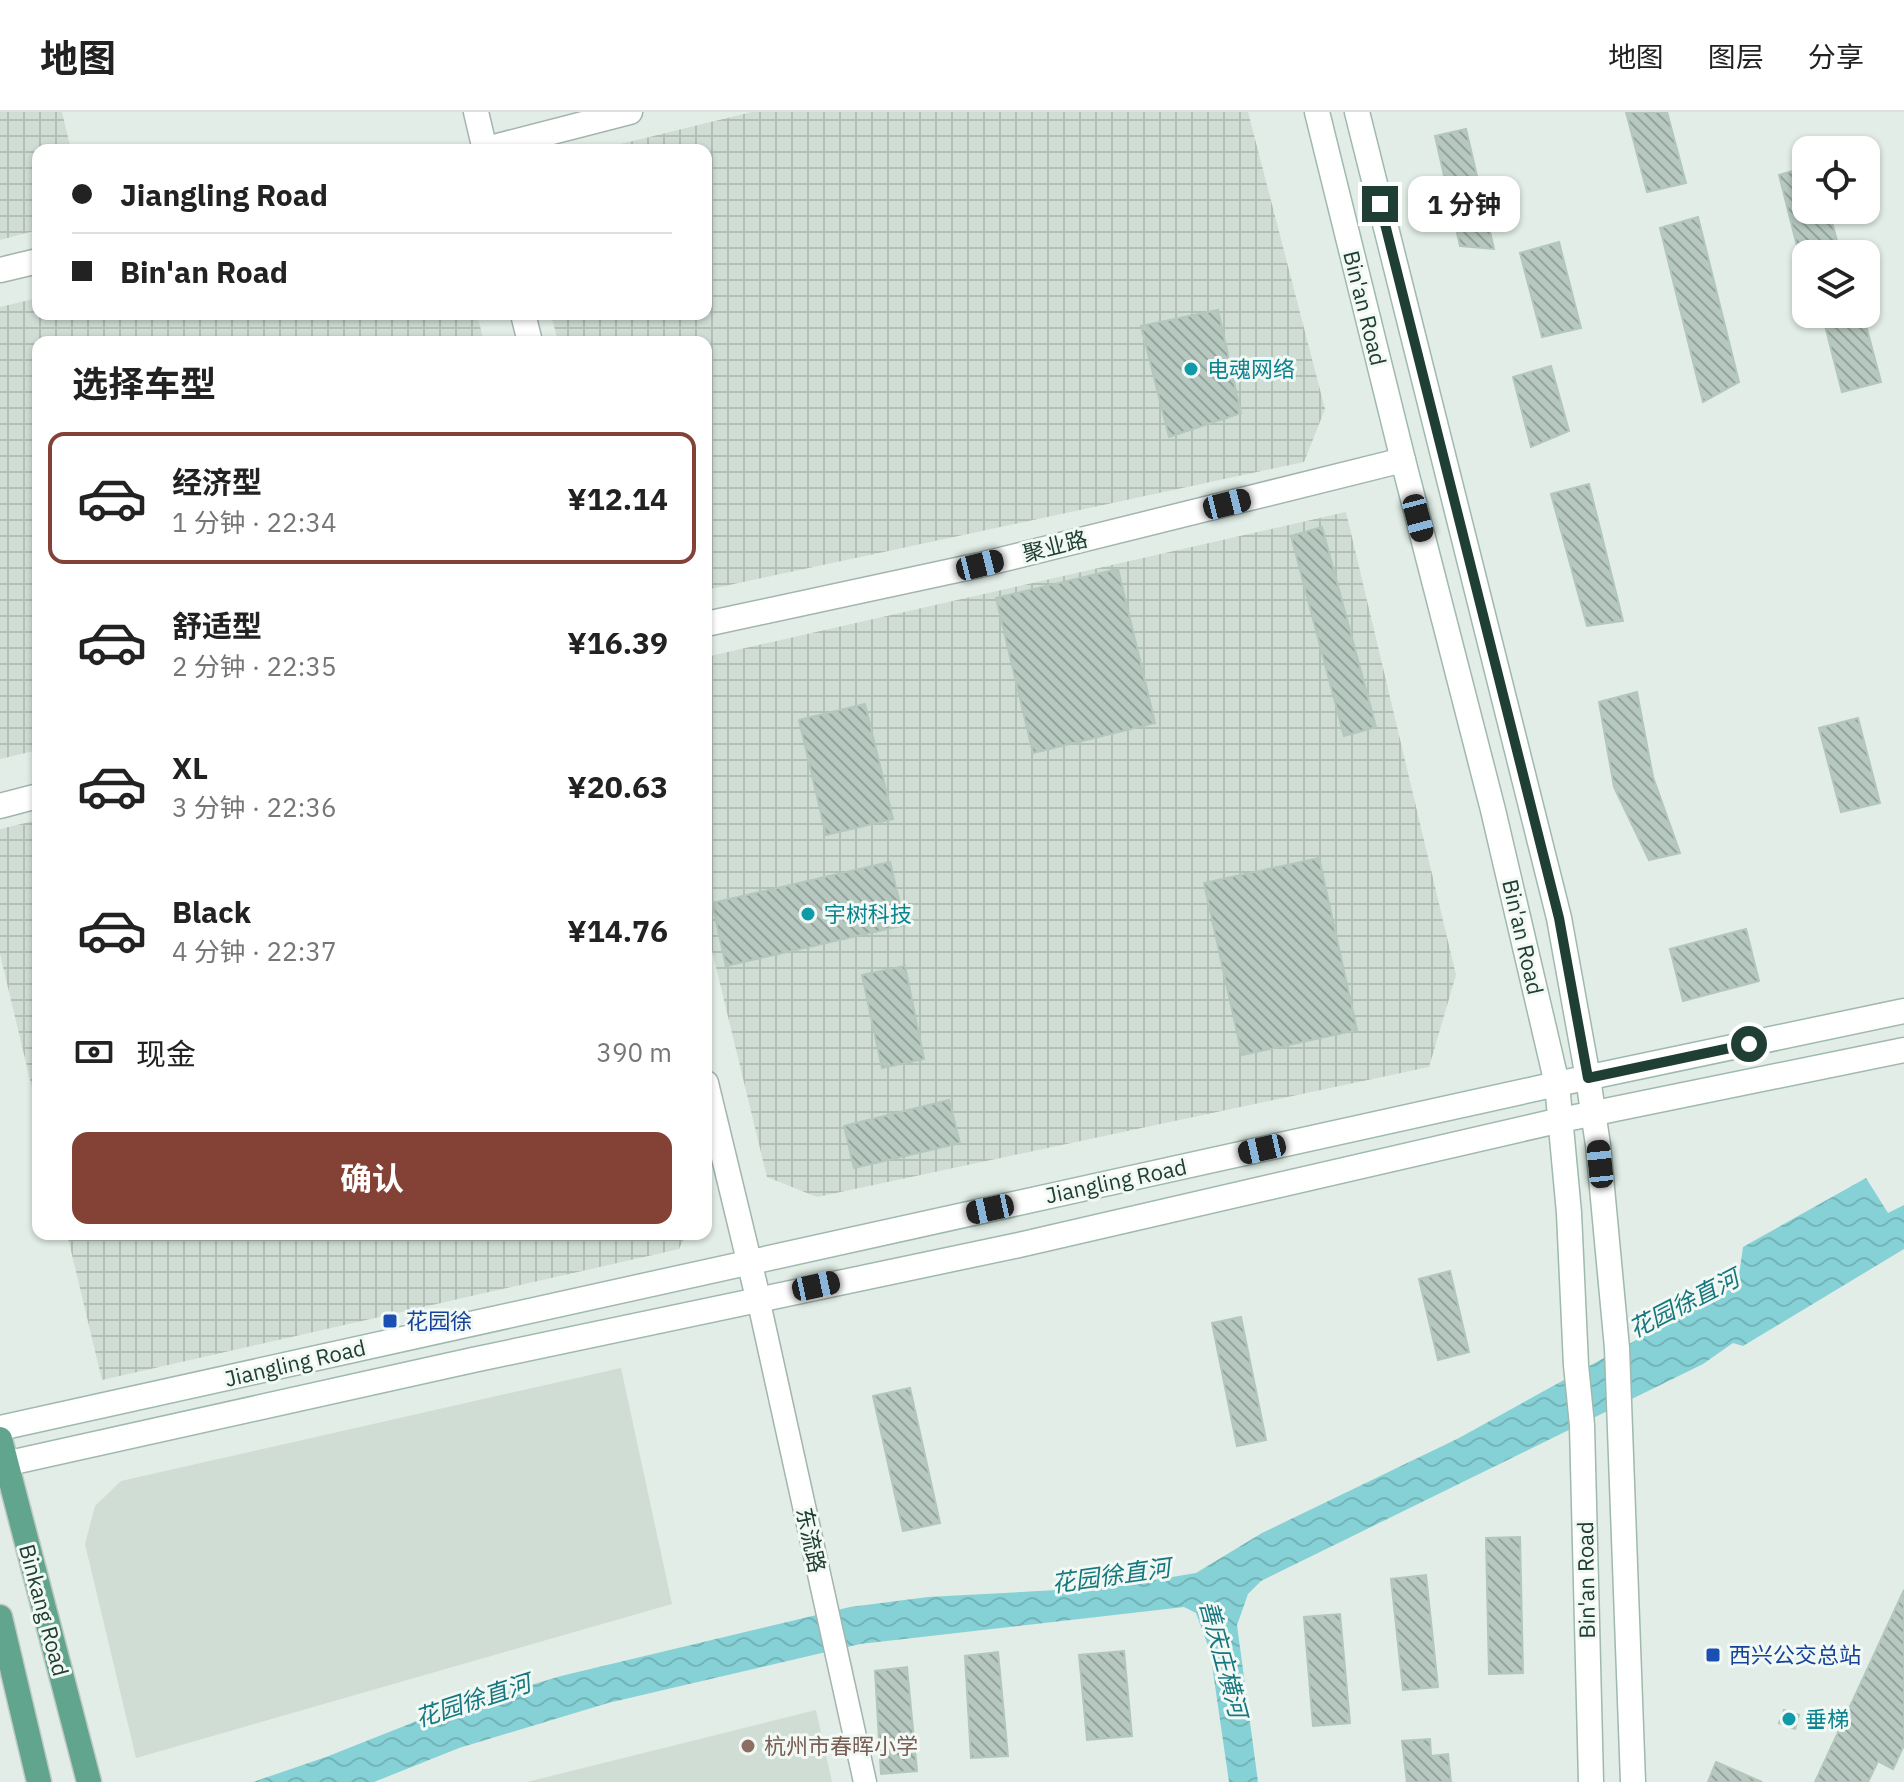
<!DOCTYPE html>
<html lang="zh">
<head>
<meta charset="utf-8">
<style>
  body { margin:0; font-family:"IBM Plex Sans","Noto Sans SC",sans-serif; background:#f6f6f6; color:#222; height:100vh; display:flex; flex-direction:column; font-size:30px; white-space:nowrap }
  * { box-sizing:border-box; margin:0 }
  p { font-size:26px; color:#767676 }
  .icon { flex:none; width:44px; height:44px; fill:none; stroke:currentColor; stroke-width:2; stroke-linecap:round; stroke-linejoin:round }
  .map { position:relative; flex:1; overflow:hidden }
  .panel { position:absolute; left:32px; top:224px; width:680px; height:904px; display:flex; flex-direction:column; background:#fff; border-radius:16px; box-shadow:0 2px 6px #0004 }
  .panel>* { flex:none }
  .guide { position:absolute; left:32px; top:32px; width:680px; height:176px; border-radius:16px; box-shadow:0 2px 6px #0004; display:grid; align-content:center; height:176px; padding:0 40px; background:#fff }
  .tools { position:absolute; left:1792px; top:24px; display:grid; gap:16px }
  .tools a { display:grid; place-items:center; width:88px; height:88px; border-radius:16px; background:#fff; box-shadow:0 2px 6px #0004; font-size:40px }
  .end { position:absolute; width:36px; height:36px; margin:-18px; border:10px solid #203f34; background:#fff; box-shadow:0 0 0 4px #fff }
  .from { border-radius:50% }
  .bubble { position:absolute; height:56px; border-radius:16px; background:#fff; box-shadow:0 2px 6px #0004; font-size:26px; font-weight:700; line-height:56px; text-align:center }
  .car { position:absolute; width:24px; height:48px; margin:-24px -12px; border-radius:10px; box-shadow:0 0 6px 2px #0007; background:linear-gradient(#222 24%,#8ab4d8 0 40%,#222 0 76%,#8ab4d8 0 86%,#222 0) }
  .guide b { display:flex; align-items:center; gap:28px; height:76px; font-size:30px }
  .guide b+b { border-top:2px solid #e0e0e0 }
  .guide i { width:20px; height:20px; background:#222 }
  ul { padding:0; list-style:none }
  li { display:flex; align-items:center; gap:24px; height:132px; margin:0 16px 12px; padding:0 24px; border:4px solid transparent; border-radius:16px }
  li div { flex:1 }
  li b { display:block; font-size:30px }
  li em { font-style:normal; font-weight:700 }
  li.on { border-color:#844237 }
  li>.icon { width:72px; height:72px; stroke-width:1.5 }
  h2 { padding:0 40px; font-size:36px; line-height:96px }
  .pay { display:flex; align-items:center; gap:20px; height:88px; padding:0 40px; font-size:30px }
  .pay p { margin-inline-start:auto }
  .cta { display:flex; gap:16px; margin-top:auto; padding:16px 40px }
  .cta a { flex:1; height:92px; border-radius:16px; background:#844237; color:#fff; font-size:32px; font-weight:700; line-height:92px; text-align:center }
  header { display:flex; align-items:center; gap:48px; box-sizing:border-box; height:112px; padding:0 40px; background:#fff; border-bottom:2px solid #e0e0e0 }
  header strong { font-size:38px }
  nav { display:flex; gap:44px; margin-inline-start:auto; font-size:28px }
  .map>svg:first-child { display:block }
</style>
</head>
<body>
<header>
<strong>地图</strong>
<nav><a>地图</a><a>图层</a><a>分享</a></nav>
</header>
<div class="map">
<svg width="1904" height="1670" viewBox="0 0 1904 1670">
  <defs>
    <pattern id="industrial-grid" width="8" height="8" patternUnits="userSpaceOnUse" patternTransform="scale(2)"><rect width="8" height="8" fill="#cfddd5"/><path d="M0 4h8M4 0v8" fill="none" stroke="#b1bfb7"/></pattern>
    <pattern id="water-waves" width="16" height="10" patternUnits="userSpaceOnUse" patternTransform="scale(2)"><rect width="16" height="10" fill="#85d1d6"/><path d="M0 5q4-4 8 0t8 0" fill="none" stroke="#73b4b8"/></pattern>
    <pattern id="building-back-hatch" width="6" height="6" patternUnits="userSpaceOnUse" patternTransform="scale(2)"><rect width="6" height="6" fill="#b6c8bf"/><path d="M-1 5l2 2M0 0l6 6M5-1l2 2" fill="none" stroke="#94a49c"/></pattern>
  </defs>
  <rect width="100%" height="100%" fill="#e1ede6"/>
  <g fill="#cfddd5">
    <path d="M621 1256 672 1492 136 1646 85 1432 95 1394 121 1369Z"/>
    <path d="M816 1598 832 1670H527Z"/>
  </g>
  <g fill="url(#industrial-grid)">
    <path d="M0 0H62L71 38H38V118L0 128Z"/>
    <path d="M752 0H1248L1325 297 1304 350 706 478V230H558L551 202H706V38H596Z"/>
    <path d="M38 186V202H477L484 230H38V638L0 647V195Z"/>
    <path d="M1346 400 1456 863 1429 955 817 1085 767 1065 706 814V545Z"/>
    <path d="M38 708V1001L0 842V717Z"/>
    <path d="M67 1122H686L679 1137 102 1268Z"/>
  </g>
  <path fill="url(#water-waves)" d="M1866 1066 1888 1101 1904 1093V1137L1743 1234 1733 1231 1703 1252 1261 1469 1248 1482 1237 1513 1258 1670H1229L1210 1539 1196 1501 1184 1495 860 1532 608 1591 459 1636 374 1670H253L326 1645 432 1603 561 1564 850 1495 928 1485 1113 1475 1196 1461 1262 1421 1459 1326 1738 1172 1743 1135Z"/>
  <g fill="url(#building-back-hatch)" stroke="#b3c7bd" stroke-width="2">
    <path d="M1626 0H1667L1686 71 1647 80Z"/>
    <path d="M1466 17 1494 137 1460 134 1435 24Z"/>
    <path d="M1806 55V98H1829L1839 137 1820 142H1799L1779 63Z"/>
    <path d="M1698 105 1739 270 1703 290 1660 116Z"/>
    <path d="M1559 130 1581 216 1542 225 1520 141Z"/>
    <path d="M1218 198 1241 301 1169 325 1141 214Z"/>
    <path d="M1822 202H1863L1881 270 1842 280Z"/>
    <path d="M1551 254 1569 319 1531 335 1513 265Z"/>
    <path d="M1589 372 1623 509 1587 514 1551 382Z"/>
    <path d="M1322 415 1376 615 1344 624 1291 424Z"/>
    <path d="M1118 457 1155 611 1033 641 996 486Z"/>
    <path d="M1637 580 1653 665 1680 741 1649 748 1614 675 1599 590Z"/>
    <path d="M865 592 893 707 826 723 799 608Z"/>
    <path d="M1858 606 1880 691 1841 700 1819 616Z"/>
    <path d="M1319 746 1357 918 1242 943 1204 771Z"/>
    <path d="M890 750 905 813 726 854 712 791Z"/>
    <path d="M1746 817 1759 869 1683 889 1670 837Z"/>
    <path d="M905 854 924 947 882 956 862 863Z"/>
    <path d="M949 988 960 1031 854 1056 844 1014Z"/>
    <path d="M1450 1159 1469 1240 1438 1248 1419 1167Z"/>
    <path d="M1241 1205 1266 1328 1237 1334 1212 1211Z"/>
    <path d="M910 1276 940 1411 903 1419 873 1284Z"/>
    <path d="M1520 1425 1523 1561 1489 1562 1486 1426Z"/>
    <path d="M1426 1463 1438 1575 1403 1578 1391 1467Z"/>
    <path d="M1904 1478V1633L1893 1657 1878 1649 1868 1670H1815Z"/>
    <path d="M1340 1502 1350 1611 1313 1614 1304 1505Z"/>
    <path d="M1124 1539 1132 1624 1087 1628 1079 1543Z"/>
    <path d="M998 1540 1008 1644 971 1646 965 1544Z"/>
    <path d="M907 1555 917 1659 881 1662 875 1559Z"/>
    <path d="M1784 1598 1799 1603 1795 1617 1779 1611Z"/>
    <path d="M1430 1627 1431 1644 1448 1642 1451 1670H1407L1402 1629Z"/>
    <path d="M1716 1650 1762 1670H1708Z"/>
  </g>
  <g fill="none" stroke-linecap="round" stroke-linejoin="round">
    <defs>
      <path id="minor" d="M758 1186 865 1670"/>
      <g id="tertiary">
        <path d="M476 0 485 38"/>
        <path d="M482 38 630 0"/>
        <path d="M0 158 38 149"/>
        <path d="M523 202 530 230"/>
        <path d="M706 512 980 453 1403 348"/>
        <path d="M0 694 38 684"/>
        <path d="M706 971 758 1186"/>
      </g>
      <g id="secondary">
        <path d="M1317 0 1403 348 1493 698 1557 972 1569 1101 1576 1253 1582 1313 1591 1670"/>
        <path d="M1357 0 1559 806 1588 966 1598 1033 1617 1236 1633 1670"/>
        <path d="M0 1316 1557 972 1904 899"/>
        <path d="M0 1353 473 1248 1019 1133 1561 1008 1904 938"/>
      </g>
      <g id="primary">
        <path d="M0 1327 89 1670"/>
        <path d="M0 1505 39 1670"/>
      </g>
    </defs>
    <use href="#minor" stroke="#a3b5ad" stroke-width="25"/>
    <use href="#tertiary" stroke="#a3b5ad" stroke-width="27"/>
    <use href="#secondary" stroke="#9fb9ad" stroke-width="27"/>
    <use href="#primary" stroke="#c1c9c6" stroke-width="27"/>
    <use href="#minor" stroke="#fff" stroke-width="22"/>
    <use href="#tertiary" stroke="#fff" stroke-width="24"/>
    <use href="#secondary" stroke="#fff" stroke-width="24"/>
    <use href="#primary" stroke="#62a58e" stroke-width="24"/>
  </g>
  <g fill="none" stroke-linecap="round" stroke-linejoin="round">
    <path stroke="#203f34" stroke-width="10" d="M1380 92 1559 806 1588 966 1749 932"/>
  </g>
  <g fill="#0f9aa8" stroke="#f2f9f5" stroke-width="3">
    <circle cx="1191" cy="257" r="8"/>
    <circle cx="808" cy="802" r="8"/>
    <circle cx="1789" cy="1607" r="8"/>
  </g>
  <g fill="#1a4fb4" stroke="#f2f9f5" stroke-width="3">
    <rect x="382" y="1201" width="16" height="16" rx="4"/>
    <rect x="1705" y="1535" width="16" height="16" rx="4"/>
  </g>
  <circle fill="#8d6e63" stroke="#f2f9f5" stroke-width="3" cx="748" cy="1634" r="8"/>
  <g text-anchor="middle" stroke-width="6" stroke-linejoin="round" paint-order="stroke">
    <g font-size="22" fill="#203f34" stroke="#f2f9f5">
      <text transform="translate(1365 196) rotate(76)" y="8">Bin'an Road</text>
      <text transform="translate(1055 434) rotate(-14)" y="8">聚业路</text>
      <text transform="translate(1523 825) rotate(77)" y="8">Bin'an Road</text>
      <text transform="translate(1116 1069) rotate(-12)" y="8">Jiangling Road</text>
      <text transform="translate(295 1251) rotate(-13)" y="8">Jiangling Road</text>
      <text transform="translate(811 1428) rotate(78)" y="8">东流路</text>
      <text transform="translate(1586 1468) rotate(-91)" y="8">Bin'an Road</text>
      <text transform="translate(44 1498) rotate(75)" y="8">Binkang Road</text>
    </g>
    <g font-size="22" fill="#0d838f" stroke="#f2f9f5" text-anchor="start">
      <text x="1207" y="265">电魂网络</text>
      <text x="824" y="810">宇树科技</text>
      <text x="1805" y="1615">垂梯</text>
    </g>
    <g font-size="22" fill="#164399" stroke="#f2f9f5" text-anchor="start">
      <text x="406" y="1217">花园徐</text>
      <text x="1729" y="1551">西兴公交总站</text>
    </g>
    <g font-size="22" fill="#785e54" stroke="#f2f9f5" text-anchor="start">
      <text x="764" y="1642">杭州市春晖小学</text>
    </g>
    <g font-size="24" font-style="italic" fill="#16777f" stroke="#f2f9f5">
      <text transform="translate(1684 1192) rotate(-27)" y="8">花园徐直河</text>
      <text transform="translate(1111 1464) rotate(-8)" y="8">花园徐直河</text>
      <text transform="translate(1223 1547) rotate(75)" y="8">善庆庄横河</text>
      <text transform="translate(473 1589) rotate(-18)" y="8">花园徐直河</text>
    </g>
  </g>
</svg>
<div class="tools">
<a><svg class="icon" aria-label="locate" viewBox="0 0 24 24"><circle cx="12" cy="12" r="6"/><path d="M12 2v4M12 18v4M2 12h4M18 12h4"/></svg></a>
<a><svg class="icon" aria-label="layers" viewBox="0 0 24 24"><path d="M12 4l9 5-9 5-9-5zM3 14l9 5 9-5"/></svg></a>
</div>
<i class="end from" style="left:1749px;top:932px"></i>
<i class="end" style="left:1380px;top:92px"></i>
<div class="bubble" style="left:1408px;top:64px;width:112px">1 分钟</div>
<i class="car" style="left:1227px;top:392px;rotate:76deg"></i>
<i class="car" style="left:1418px;top:406px;rotate:165deg"></i>
<i class="car" style="left:980px;top:453px;rotate:76deg"></i>
<i class="car" style="left:1262px;top:1037px;rotate:257deg"></i>
<i class="car" style="left:1600px;top:1052px;rotate:354deg"></i>
<i class="car" style="left:990px;top:1097px;rotate:258deg"></i>
<i class="car" style="left:816px;top:1174px;rotate:78deg"></i>
<div class="guide">
<b><i class="from"></i>Jiangling Road</b>
<b><i></i>Bin'an Road</b>
</div>
<section class="panel">
<h2>选择车型</h2>
<ul>
<li class="on"><svg class="icon" aria-label="car" viewBox="0 0 24 24"><path d="M5 17H2v-5l4-1 3-4h7l3 4 3 1v5h-3M9 17h6M6 11h13"/><circle cx="7" cy="17" r="2"/><circle cx="17" cy="17" r="2"/></svg><div><b>经济型</b><p>1 分钟 · 22:34</p></div><em>¥12.14</em></li>
<li><svg class="icon" aria-label="car" viewBox="0 0 24 24"><path d="M5 17H2v-5l4-1 3-4h7l3 4 3 1v5h-3M9 17h6M6 11h13"/><circle cx="7" cy="17" r="2"/><circle cx="17" cy="17" r="2"/></svg><div><b>舒适型</b><p>2 分钟 · 22:35</p></div><em>¥16.39</em></li>
<li><svg class="icon" aria-label="car" viewBox="0 0 24 24"><path d="M5 17H2v-5l4-1 3-4h7l3 4 3 1v5h-3M9 17h6M6 11h13"/><circle cx="7" cy="17" r="2"/><circle cx="17" cy="17" r="2"/></svg><div><b>XL</b><p>3 分钟 · 22:36</p></div><em>¥20.63</em></li>
<li><svg class="icon" aria-label="car" viewBox="0 0 24 24"><path d="M5 17H2v-5l4-1 3-4h7l3 4 3 1v5h-3M9 17h6M6 11h13"/><circle cx="7" cy="17" r="2"/><circle cx="17" cy="17" r="2"/></svg><div><b>Black</b><p>4 分钟 · 22:37</p></div><em>¥14.76</em></li>
</ul>
<div class="pay"><svg class="icon" aria-label="cash" viewBox="0 0 24 24"><path d="M3 7h18v10H3z"/><circle cx="12" cy="12" r="2"/></svg>现金<p>390 m</p></div>
<div class="cta"><a>确认</a></div>
</section>
</div>
</body>
</html>
